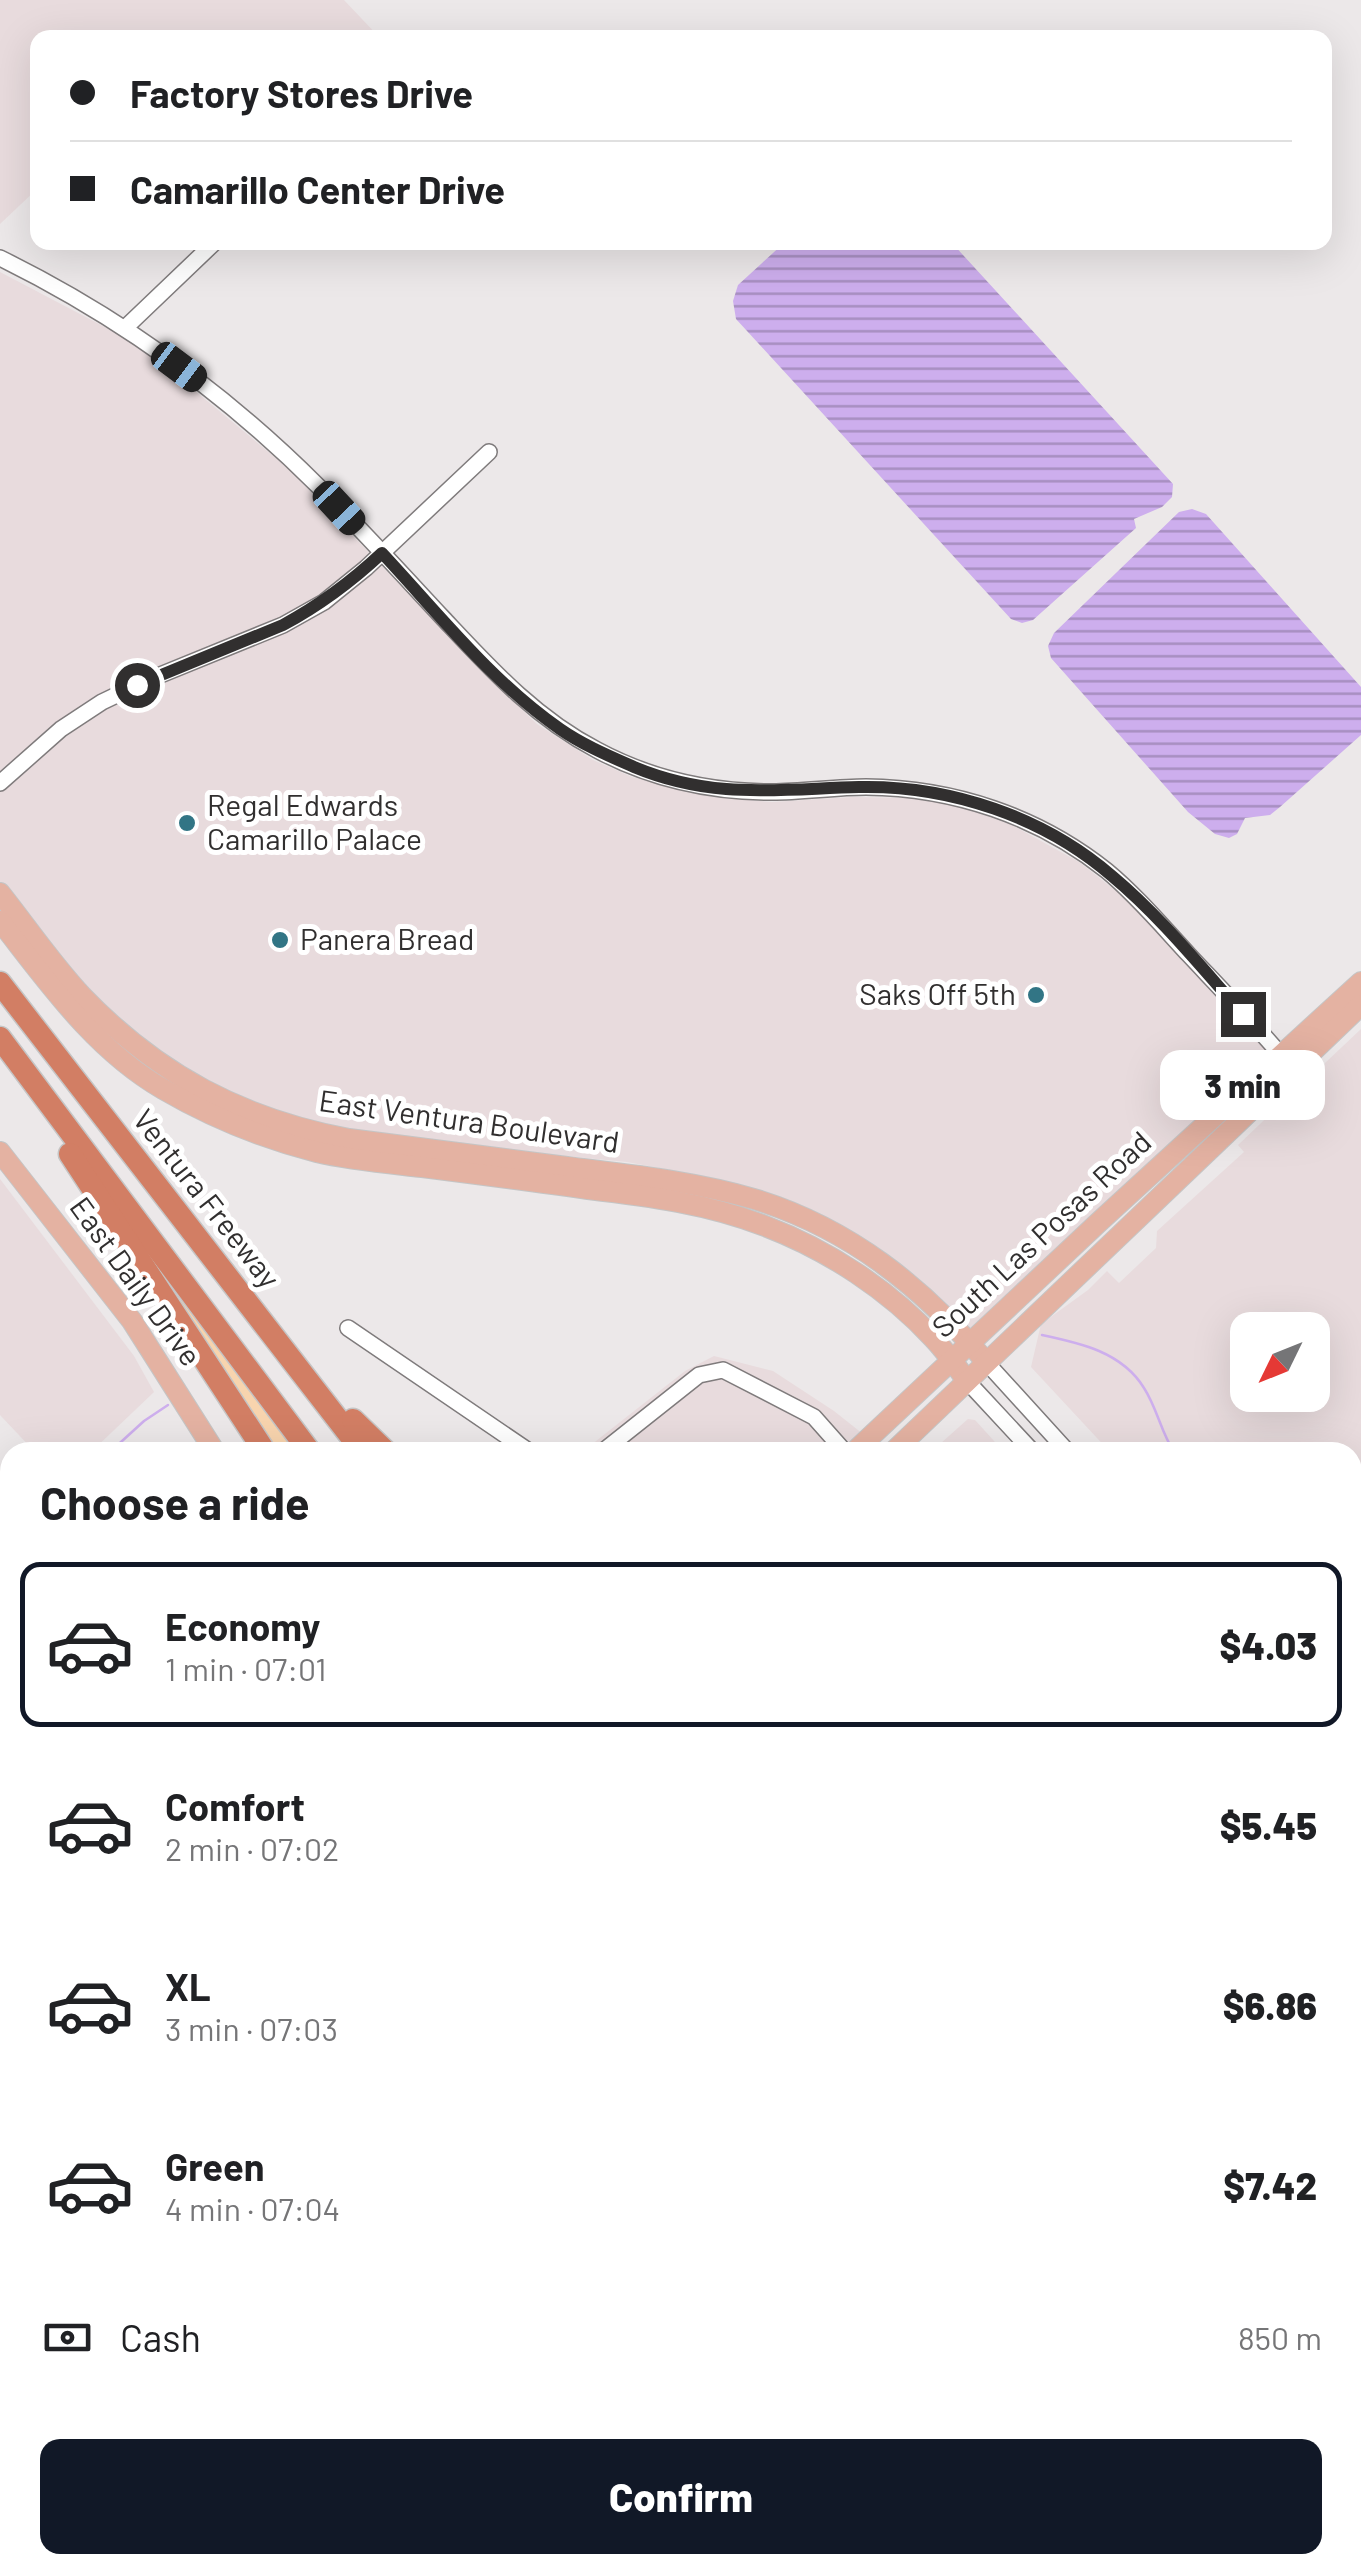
<!DOCTYPE html>
<html lang="en">
<head>
<meta charset="utf-8">
<style>
  body { margin:0; font-family:Barlow,sans-serif; background:#f2f2f2; color:#202124; height:100vh; display:flex; flex-direction:column; font-size:38px; white-space:nowrap }
  * { box-sizing:border-box; margin:0 }
  p { font-size:32px; color:#757577 }
  .icon { flex:none; width:55px; height:55px; fill:none; stroke:currentColor; stroke-width:2; stroke-linecap:round; stroke-linejoin:round }
  .map { position:relative; flex:1; overflow:hidden }
  .drawer { position:absolute; left:0px; top:1442px; width:1362px; height:1132px; display:flex; flex-direction:column; background:#fff; border-radius:30px 30px 0 0; box-shadow:0 10px 40px #0002 }
  .drawer>* { flex:none }
  .hud { position:absolute; left:30px; top:30px; width:1302px; height:220px; border-radius:20px; box-shadow:0 10px 40px #0002; display:grid; align-content:center; height:220px; padding:0 40px; background:#fff }
  .needle { width:65px; rotate:227deg }
  .tools { position:absolute; left:1230px; top:1312px; display:grid; gap:20px }
  .tools a { display:grid; place-items:center; width:100px; height:100px; border-radius:20px; background:#fff; box-shadow:0 10px 40px #0002; font-size:50px }
  .end { position:absolute; width:45px; height:45px; margin:-22px; border:12px solid #312f2f; background:#fff; box-shadow:0 0 0 5px #fff }
  .from { border-radius:50% }
  .bubble { position:absolute; height:70px; border-radius:20px; background:#fff; box-shadow:0 10px 40px #0002; font-size:32px; font-weight:800; line-height:70px; text-align:center }
  .car { position:absolute; width:30px; height:60px; margin:-30px -15px; border-radius:12px; box-shadow:0 0 8px 2px #0007; background:linear-gradient(#222 24%,#8ab4d8 0 40%,#222 0 76%,#8ab4d8 0 86%,#222 0) }
  .hud b { display:flex; align-items:center; gap:35px; height:95px; font-size:38px }
  .hud b+b { border-top:2px solid #e0e0e0 }
  .hud i { width:25px; height:25px; background:#202124 }
  ul { padding:0; list-style:none }
  li { display:flex; align-items:center; gap:30px; height:165px; margin:0 20px 15px; padding:0 20px; border:5px solid transparent; border-radius:20px }
  li div { flex:1 }
  li b { display:block; font-size:38px }
  li em { font-style:normal; font-weight:800 }
  li.active { border-color:#111827 }
  li>.icon { width:90px; height:90px; stroke-width:1.5 }
  h2 { padding:0 40px; font-size:45px; line-height:120px }
  .pay { display:flex; align-items:center; gap:25px; height:110px; padding:0 40px; font-size:38px }
  .pay p { margin-inline-start:auto }
  .primary-button { display:flex; gap:20px; margin-top:auto; padding:20px 40px }
  .primary-button a { flex:1; height:115px; border-radius:20px; background:#111827; color:#fff; font-size:40px; font-weight:800; line-height:115px; text-align:center }
  .map>svg:first-child { display:block }
</style>
</head>
<body>
<div class="map">
<svg width="1361" height="2573" viewBox="0 0 1361 2573">
  <defs>
    <pattern id="water-rules" width="6" height="5" patternUnits="userSpaceOnUse" patternTransform="scale(2.5)"><rect width="6" height="5" fill="#cdaeed"/><path d="M0 2.5h6" fill="none" stroke="#a78ec0"/></pattern>
  </defs>
  <rect width="100%" height="100%" fill="#ece8e9"/>
  <g fill="#e8dbdd" fill-rule="evenodd">
    <path d="M0 0H344L379 37 38 38 37 189 0 224Z"/>
    <path d="M0 272 141 346 289 469 488 677 537 724 593 760 632 777 713 797 772 802 853 797 913 798 962 807 1012 825 1079 862 1134 905 1268 1052 968 1330 765 1196 686 1173 627 1162 389 1139 325 1129 221 1093 133 1034 72 974 0 883Z"/>
    <path d="M1361 1029V1726L1352 1717V1452H1110L1031 1367 1041 1324 1088 1290 1107 1271 1119 1283 1156 1248 1157 1231 1244 1152 1238 1145 1308 1078H1318L1324 1073 1325 1063ZM1248 1330H1312V1395H1248Z"/>
    <path d="M0 1179 134 1356 154 1392 91 1452H35L0 1415Z"/>
    <path d="M714 1356 773 1371 834 1411 863 1434 842 1452H582L685 1371Z"/>
    <path d="M968 1419 975 1420 1004 1452H931Z"/>
    <path d="M10 1817V2227L0 2237V1820Z"/>
    <path d="M1353 1996 1361 2025V2573H1303L1297 2565H1352Z"/>
  </g>
  <path fill="#f8d4ae" d="M182 1301 297 1452H270L174 1305Z"/>
  <g fill="url(#water-rules)">
    <path d="M785 242 952 243 1173 484 1172 497 1162 507 1134 519 1136 528 1033 620 1022 623 1011 619 736 319 733 301 738 285Z"/>
    <path d="M1192 509 1206 514 1361 687V735L1280 807 1270 815 1245 818 1237 834 1229 838 1215 834 1188 812 1051 658 1048 646 1054 633 1179 512Z"/>
  </g>
  <g fill="none" stroke-linecap="round" stroke-linejoin="round">
    <g stroke="#cdaeed" stroke-width="2.5">
      <path d="M1042 1335C1080 1343 1122 1352 1144 1388 1157 1408 1161 1432 1174 1452"/>
      <path d="M110 1452 144 1421 168 1405"/>
      <path d="M0 1549 10 1540"/>
      <path d="M1352 1655 1361 1665"/>
    </g>
    <defs>
      <g id="minor">
        <path d="M0 258C118 316 225 393 318 486 361 529 402 574 443 618 490 668 535 718 597 750 651 779 712 792 772 792 803 792 835 787 866 787 954 788 1038 816 1107 871 1137 896 1163 927 1189 955 1220 988 1251 1020 1280 1054"/>
        <path d="M125 328 215 242"/>
        <path d="M0 783 61 729 102 702 148 680 283 625 324 602 366 568 489 452"/>
        <path d="M348 1328 530 1452"/>
        <path d="M986 1362 1068 1452"/>
        <path d="M967 1381 1033 1452"/>
        <path d="M602 1452 699 1375 723 1370 814 1417 845 1452"/>
        <path d="M0 1802 10 1798"/>
        <path d="M1352 1817 1361 1841"/>
        <path d="M1352 1874 1361 1917"/>
        <path d="M1352 2320 1361 2312"/>
        <path d="M0 2394 10 2399"/>
        <path d="M0 2548 10 2539"/>
        <path d="M0 2564 9 2573"/>
        <path d="M731 2565 739 2573"/>
        <path d="M746 2565 754 2573"/>
        <path d="M869 2565 876 2573"/>
        <path d="M1018 2565 1026 2573"/>
        <path d="M1263 2565 1269 2573"/>
        <path d="M387 2573 396 2565"/>
        <path d="M960 2573 968 2565"/>
      </g>
      <g id="major">
        <path d="M0 893C27 927 52 964 82 996 158 1075 242 1119 349 1139 422 1148 494 1158 567 1167 630 1175 693 1181 754 1199 849 1228 923 1287 986 1362"/>
        <path d="M0 921C48 982 94 1049 163 1089 211 1117 262 1138 317 1152 351 1160 387 1163 422 1167 477 1174 532 1181 588 1189 648 1196 709 1204 765 1226 828 1250 889 1290 934 1339 946 1352 957 1367 967 1381"/>
        <path d="M0 1152 132 1321 215 1452"/>
        <path d="M854 1452 1099 1222 1361 982"/>
        <path d="M893 1452 1361 1005"/>
        <path d="M0 2254 10 2245"/>
        <path d="M0 2277 10 2268"/>
        <path d="M272 2565 279 2573"/>
        <path d="M296 2565 304 2573"/>
      </g>
      <g id="highway">
        <path d="M0 983 363 1452"/>
        <path d="M0 1038 310 1452"/>
        <path d="M70 1154 265 1452"/>
        <path d="M353 1420 386 1452"/>
        <path d="M1170 2565 1176 2573"/>
        <path d="M1216 2565 1222 2573"/>
      </g>
    </defs>
    <use href="#minor" stroke="#7f7b7c" stroke-width="18"/>
    <use href="#major" stroke="#c5c5c5" stroke-width="22"/>
    <use href="#highway" stroke="#c5c5c5" stroke-width="25"/>
    <use href="#minor" stroke="#fff" stroke-width="15"/>
    <use href="#major" stroke="#e4b2a2" stroke-width="20"/>
    <use href="#highway" stroke="#d27e64" stroke-width="22"/>
  </g>
  <g fill="none" stroke-linecap="round" stroke-linejoin="round">
    <path stroke="#312f2f" stroke-width="12" d="M137 685 283 625C320 605 351 582 382 553 438 613 492 682 560 729 583 745 609 756 634 767 713 800 778 789 859 787 950 785 1044 817 1112 876 1160 916 1201 967 1243 1014"/>
  </g>
  <g fill="#327585" stroke="#fff" stroke-width="4">
    <circle cx="187" cy="823" r="10"/>
    <circle cx="280" cy="940" r="10"/>
    <circle cx="1036" cy="995" r="10"/>
  </g>
  <g text-anchor="middle" stroke-width="10" stroke-linejoin="round" paint-order="stroke">
    <g font-size="30" fill="#312f2f" stroke="#fff" text-anchor="start">
      <text x="207" y="816">Regal Edwards<tspan x="207" dy="34">Camarillo Palace</tspan></text>
      <text x="300" y="950">Panera Bread</text>
      <text x="1016" y="1005" text-anchor="end">Saks Off 5th</text>
    </g>
    <g font-size="30" fill="#312f2f" stroke="#fff">
      <text transform="translate(469 1122) rotate(8)" y="10">East Ventura Boulevard</text>
      <text transform="translate(206 1199) rotate(52)" y="10">Ventura Freeway</text>
      <text transform="translate(1042 1235) rotate(-43)" y="10">South Las Posas Road</text>
      <text transform="translate(135 1282) rotate(54)" y="10">East Daily Drive</text>
    </g>
  </g>
</svg>
<div class="tools">
<a><svg class="needle" viewBox="-14 -14 28 28"><path d="M0-13l5 13h-10z" fill="#e53935"/><path d="M0 13l5-13h-10z" fill="#757577"/></svg></a>
</div>
<i class="end from" style="left:137px;top:685px"></i>
<i class="end" style="left:1243px;top:1014px"></i>
<div class="bubble" style="left:1160px;top:1050px;width:165px">3 min</div>
<i class="car" style="left:179px;top:367px;rotate:127deg"></i>
<i class="car" style="left:339px;top:508px;rotate:137deg"></i>
<div class="hud">
<b><i class="from"></i>Factory Stores Drive</b>
<b><i></i>Camarillo Center Drive</b>
</div>
<section class="drawer">
<h2>Choose a ride</h2>
<ul>
<li class="active"><svg class="icon" aria-label="car" viewBox="0 0 24 24"><path d="M5 17H2v-5l4-1 3-4h7l3 4 3 1v5h-3M9 17h6M6 11h13"/><circle cx="7" cy="17" r="2"/><circle cx="17" cy="17" r="2"/></svg><div><b>Economy</b><p>1 min · 07:01</p></div><em>$4.03</em></li>
<li><svg class="icon" aria-label="car" viewBox="0 0 24 24"><path d="M5 17H2v-5l4-1 3-4h7l3 4 3 1v5h-3M9 17h6M6 11h13"/><circle cx="7" cy="17" r="2"/><circle cx="17" cy="17" r="2"/></svg><div><b>Comfort</b><p>2 min · 07:02</p></div><em>$5.45</em></li>
<li><svg class="icon" aria-label="car" viewBox="0 0 24 24"><path d="M5 17H2v-5l4-1 3-4h7l3 4 3 1v5h-3M9 17h6M6 11h13"/><circle cx="7" cy="17" r="2"/><circle cx="17" cy="17" r="2"/></svg><div><b>XL</b><p>3 min · 07:03</p></div><em>$6.86</em></li>
<li><svg class="icon" aria-label="car" viewBox="0 0 24 24"><path d="M5 17H2v-5l4-1 3-4h7l3 4 3 1v5h-3M9 17h6M6 11h13"/><circle cx="7" cy="17" r="2"/><circle cx="17" cy="17" r="2"/></svg><div><b>Green</b><p>4 min · 07:04</p></div><em>$7.42</em></li>
</ul>
<div class="pay"><svg class="icon" aria-label="cash" viewBox="0 0 24 24"><path d="M3 7h18v10H3z"/><circle cx="12" cy="12" r="2"/></svg>Cash<p>850 m</p></div>
<div class="primary-button"><a>Confirm</a></div>
</section>
</div>
</body>
</html>
